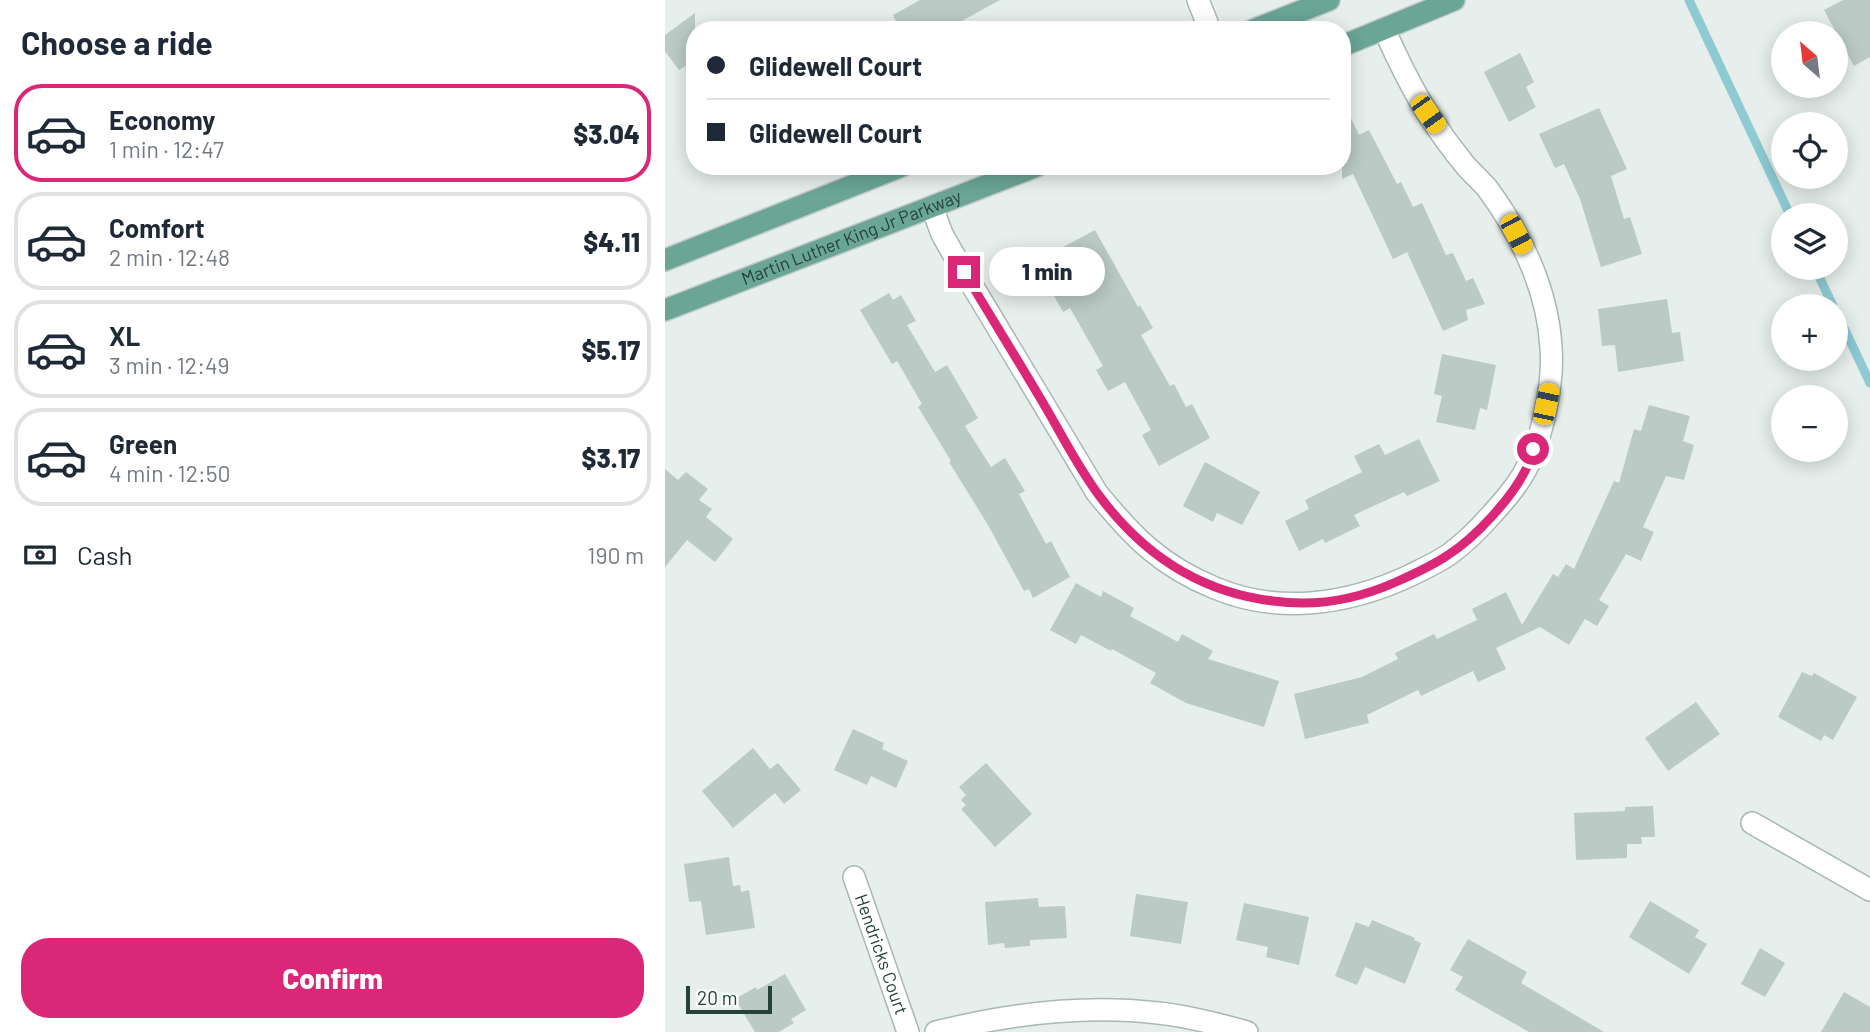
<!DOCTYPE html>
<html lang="en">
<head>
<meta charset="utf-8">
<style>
  body { margin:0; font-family:Barlow,sans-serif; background:#f6f6f7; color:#1f2937; height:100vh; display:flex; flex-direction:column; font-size:26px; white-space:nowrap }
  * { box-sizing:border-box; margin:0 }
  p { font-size:23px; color:#747a83 }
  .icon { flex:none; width:38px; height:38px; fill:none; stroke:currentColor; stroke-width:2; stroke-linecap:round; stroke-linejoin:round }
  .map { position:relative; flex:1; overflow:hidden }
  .sheet { display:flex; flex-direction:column; background:#fff; width:665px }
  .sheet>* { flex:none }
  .guide { position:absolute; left:21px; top:21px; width:665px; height:154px; border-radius:28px; box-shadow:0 4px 18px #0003; display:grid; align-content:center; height:154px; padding:0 21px; background:#fff }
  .needle { width:46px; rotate:332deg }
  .buttons { position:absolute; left:1106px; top:21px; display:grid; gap:14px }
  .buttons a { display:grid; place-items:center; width:77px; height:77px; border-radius:50%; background:#fff; box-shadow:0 4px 18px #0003; font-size:35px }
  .scale { position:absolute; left:21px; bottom:18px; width:86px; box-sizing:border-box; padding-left:7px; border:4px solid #24423a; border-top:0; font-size:19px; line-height:24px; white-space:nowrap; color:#24423a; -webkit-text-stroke:5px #f7fbf9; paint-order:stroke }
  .end { position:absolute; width:32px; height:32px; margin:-16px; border:9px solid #db2777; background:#fff; box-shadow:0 0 0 4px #fff }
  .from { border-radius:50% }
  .bubble { position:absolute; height:49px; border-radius:24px; background:#fff; box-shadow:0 4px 18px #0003; font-size:23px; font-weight:800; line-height:49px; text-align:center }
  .car { position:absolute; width:21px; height:42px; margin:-21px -10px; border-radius:9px; box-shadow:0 0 5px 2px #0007; background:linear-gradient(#f5c518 24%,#345 0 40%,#f5c518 0 76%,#345 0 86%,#f5c518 0) }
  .guide b { display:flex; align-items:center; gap:24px; height:66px; font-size:26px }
  .guide b+b { border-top:2px solid #e0e1e3 }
  .guide i { width:18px; height:18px; background:#1f2937 }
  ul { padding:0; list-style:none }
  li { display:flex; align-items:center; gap:21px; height:98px; margin:0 14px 10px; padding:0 7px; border:4px solid #e0e1e3; border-radius:28px }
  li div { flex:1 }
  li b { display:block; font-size:26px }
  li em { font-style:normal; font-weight:800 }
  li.active { border-color:#db2777 }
  li>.icon { width:63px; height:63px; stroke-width:1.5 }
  h2 { padding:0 21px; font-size:32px; line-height:84px }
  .pay { display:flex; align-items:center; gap:18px; height:77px; padding:0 21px; font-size:26px }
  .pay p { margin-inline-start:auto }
  .primary-button { display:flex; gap:14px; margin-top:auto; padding:14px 21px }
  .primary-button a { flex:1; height:80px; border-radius:28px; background:#db2777; color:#fff; font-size:28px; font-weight:800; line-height:80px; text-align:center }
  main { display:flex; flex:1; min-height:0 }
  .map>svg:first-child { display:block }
</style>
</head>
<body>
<main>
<section class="sheet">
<h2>Choose a ride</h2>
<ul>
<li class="active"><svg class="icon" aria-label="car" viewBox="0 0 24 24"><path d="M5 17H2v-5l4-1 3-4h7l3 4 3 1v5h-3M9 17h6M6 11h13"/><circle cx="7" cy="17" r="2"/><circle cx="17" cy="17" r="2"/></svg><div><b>Economy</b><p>1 min · 12:47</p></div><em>$3.04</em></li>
<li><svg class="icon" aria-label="car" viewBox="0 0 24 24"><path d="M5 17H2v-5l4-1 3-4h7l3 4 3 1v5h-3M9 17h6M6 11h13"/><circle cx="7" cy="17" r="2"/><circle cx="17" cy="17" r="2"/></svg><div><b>Comfort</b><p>2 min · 12:48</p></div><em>$4.11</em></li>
<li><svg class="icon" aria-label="car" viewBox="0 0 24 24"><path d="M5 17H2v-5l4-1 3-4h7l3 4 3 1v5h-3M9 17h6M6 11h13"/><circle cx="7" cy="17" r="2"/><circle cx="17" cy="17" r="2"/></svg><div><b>XL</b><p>3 min · 12:49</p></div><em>$5.17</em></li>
<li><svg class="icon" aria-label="car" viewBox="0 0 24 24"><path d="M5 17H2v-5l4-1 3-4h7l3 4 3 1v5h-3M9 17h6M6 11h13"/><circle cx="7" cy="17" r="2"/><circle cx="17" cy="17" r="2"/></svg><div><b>Green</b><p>4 min · 12:50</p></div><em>$3.17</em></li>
</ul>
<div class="pay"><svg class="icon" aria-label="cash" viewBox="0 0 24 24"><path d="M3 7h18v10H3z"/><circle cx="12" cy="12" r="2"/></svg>Cash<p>190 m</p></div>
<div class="primary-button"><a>Confirm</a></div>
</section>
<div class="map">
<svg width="1205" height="1032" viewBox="0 0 1205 1032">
  <rect width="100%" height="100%" fill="#e6efeb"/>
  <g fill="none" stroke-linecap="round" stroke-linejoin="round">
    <g stroke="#8ec9d4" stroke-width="9">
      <path d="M1024 0 1125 215"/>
      <path d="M1150 268 1168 306"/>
      <path d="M1171 311 1205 383"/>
    </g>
  </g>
  <g fill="#bbcac4">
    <path d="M255 0H335L280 30H235L228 15Z"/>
    <path d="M1178 0H1205V57L1189 66 1159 10Z"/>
    <path d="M30 13V60L14 70 0 51V35Z"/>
    <path d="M855 53 869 82 861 87 871 107 844 122 819 72Z"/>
    <path d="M677 99 694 135 704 130 732 184 736 182 748 207 757 203 781 255 788 253 801 281 808 278 820 304 801 310 803 320 778 331 742 252 728 259 688 174 677 179Z"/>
    <path d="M934 108 962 169 946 176 959 219 965 217 977 254 936 267 915 199 899 164 890 168 874 134Z"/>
    <path d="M430 230 473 307 475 305 488 328 476 335 505 386 509 384 521 407 527 404 545 438 494 466 477 435 486 430 460 382 443 391 431 370 438 366 405 308 398 312 370 262Z"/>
    <path d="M224 293 228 300 236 295 251 321 242 325 270 372 282 365 313 418 300 426 326 467 340 458 360 491 354 494 381 544 386 541 405 577 368 598 364 589 359 591 323 525 284 462 286 461 253 407 257 404 232 361 227 364 195 310Z"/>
    <path d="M1002 299 1007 333 1015 332 1019 361 953 372 950 345 937 346 933 309Z"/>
    <path d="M777 354 831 365 822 410 815 408 810 430 771 422 777 396 769 394Z"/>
    <path d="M984 405 1025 416 1018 441 1029 445 1019 480 1001 476 978 527 989 532 976 561 961 554 934 600 944 606 932 626 920 619 904 645 875 627 831 648 841 669 813 682 808 671 756 696 753 690 702 715 704 723 640 739 629 694 697 677 733 659 730 653 769 634 772 639 812 620 807 609 841 592 857 625 888 574 893 577 901 564 909 569 949 481 954 483 969 429 976 431Z"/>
    <path d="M754 439 775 481 742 496 739 492 689 515 695 526 660 543 658 539 634 551 620 521 644 509 640 500 697 472 689 456 714 444 720 455Z"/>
    <path d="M540 462 595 492 577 525 552 513 548 522 518 506Z"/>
    <path d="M0 469 13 480 21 472 43 489 34 500 47 509 41 517 68 539 50 562 22 540 0 567Z"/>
    <path d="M411 583 436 597 438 591 469 608 465 616 513 642 517 634 548 651 543 659 614 681 599 727 521 703 485 683 491 673 447 649 446 651 416 635 411 644 385 630Z"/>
    <path d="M1137 672 1147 676 1149 673 1192 697 1168 740 1159 735 1156 741 1113 717Z"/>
    <path d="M1031 702 1055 734 1003 771 980 738Z"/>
    <path d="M188 729 219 743 217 749 243 761 231 788 206 776 202 785 169 770Z"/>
    <path d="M88 748 105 769 113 763 136 790 119 804 110 793 68 828 37 791Z"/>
    <path d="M321 763 367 814 330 847 296 809 301 805 296 800 301 795 294 787Z"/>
    <path d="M988 806 990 837H976L977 844H962V858L911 860 909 813 960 811V807Z"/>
    <path d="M64 857 68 886 75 885 76 892 84 890 90 928 41 935 36 901 24 902 19 864Z"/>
    <path d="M471 894 523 902 516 944 465 936Z"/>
    <path d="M373 898 374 907 400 906 402 938 365 940V946L340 948 339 943 323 945 320 902Z"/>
    <path d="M985 901 1034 930 1030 937 1042 944 1024 974 964 937Z"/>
    <path d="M579 903 644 917 634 965 601 957 603 947 571 940Z"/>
    <path d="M707 920 750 938 749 940 756 943 740 984 700 967 692 985 670 976 691 922 704 927Z"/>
    <path d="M803 939 862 972 856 983 939 1032H864L790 990 798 977 785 970Z"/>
    <path d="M1095 948 1120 963 1100 997 1076 984Z"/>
    <path d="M120 974 141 1010 126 1019 129 1023 114 1032H90L70 999 91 987 92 990Z"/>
    <path d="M1179 992 1205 1007V1032H1156Z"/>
  </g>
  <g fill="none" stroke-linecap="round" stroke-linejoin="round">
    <defs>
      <g id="minor">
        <path d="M533 0 545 30"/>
        <path d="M267 207 277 234 286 250 432 493C468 537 496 566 550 588 614 615 684 604 744 576 758 569 774 562 786 553 802 541 815 528 828 513 840 500 852 486 860 471 877 440 889 383 886 348 883 290 856 234 822 188 815 180 807 173 800 165 787 149 774 131 763 114 746 87 732 58 719 29"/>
        <path d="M1087 823 1205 890"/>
        <path id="s1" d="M189 877 243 1032"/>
        <path d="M271 1032C343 1014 419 1004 493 1013 523 1016 553 1024 582 1032"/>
      </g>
      <g id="primary">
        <path d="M588 30 664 0"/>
        <path d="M677 46 789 0"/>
        <path d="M0 260 237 166"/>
        <path id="s2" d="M0 310 372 166"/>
      </g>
    </defs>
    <use href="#minor" stroke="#a8b8b2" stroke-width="24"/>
    <use href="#primary" stroke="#c2cac8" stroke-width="24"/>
    <use href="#minor" stroke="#fff" stroke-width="21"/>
    <use href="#primary" stroke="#6aa596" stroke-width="21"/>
  </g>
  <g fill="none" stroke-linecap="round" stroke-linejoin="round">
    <path stroke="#db2777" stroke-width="9" d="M299 272C326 317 354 362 381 408 398 437 413 467 433 494 477 554 533 592 608 601 650 607 693 599 731 582 749 574 767 566 783 555 810 538 847 498 861 469 864 463 866 456 868 449"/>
  </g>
  <g text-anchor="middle" stroke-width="5" stroke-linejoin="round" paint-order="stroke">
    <g font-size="18" fill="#24423a" stroke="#f7fbf9">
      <text dy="6" stroke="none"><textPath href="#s2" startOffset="200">Martin Luther King Jr Parkway</textPath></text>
      <text dy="6" stroke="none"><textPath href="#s1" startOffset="82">Hendricks Court</textPath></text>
    </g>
  </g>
</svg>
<div class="buttons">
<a><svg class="needle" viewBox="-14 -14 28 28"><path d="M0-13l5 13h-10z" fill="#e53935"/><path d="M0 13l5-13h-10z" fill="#747a83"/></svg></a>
<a><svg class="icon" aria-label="locate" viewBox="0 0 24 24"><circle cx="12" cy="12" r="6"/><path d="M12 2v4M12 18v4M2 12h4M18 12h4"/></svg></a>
<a><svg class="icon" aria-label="layers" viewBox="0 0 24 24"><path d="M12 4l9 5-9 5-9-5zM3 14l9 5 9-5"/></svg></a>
<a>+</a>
<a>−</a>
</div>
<div class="scale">20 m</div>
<i class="end from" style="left:868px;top:449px"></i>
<i class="end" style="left:299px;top:272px"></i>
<div class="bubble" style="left:324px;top:247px;width:116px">1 min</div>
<i class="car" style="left:763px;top:114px;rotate:144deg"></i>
<i class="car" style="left:851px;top:234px;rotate:152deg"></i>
<i class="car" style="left:881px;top:404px;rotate:12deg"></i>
<div class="guide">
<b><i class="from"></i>Glidewell Court</b>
<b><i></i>Glidewell Court</b>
</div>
</div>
</main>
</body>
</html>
